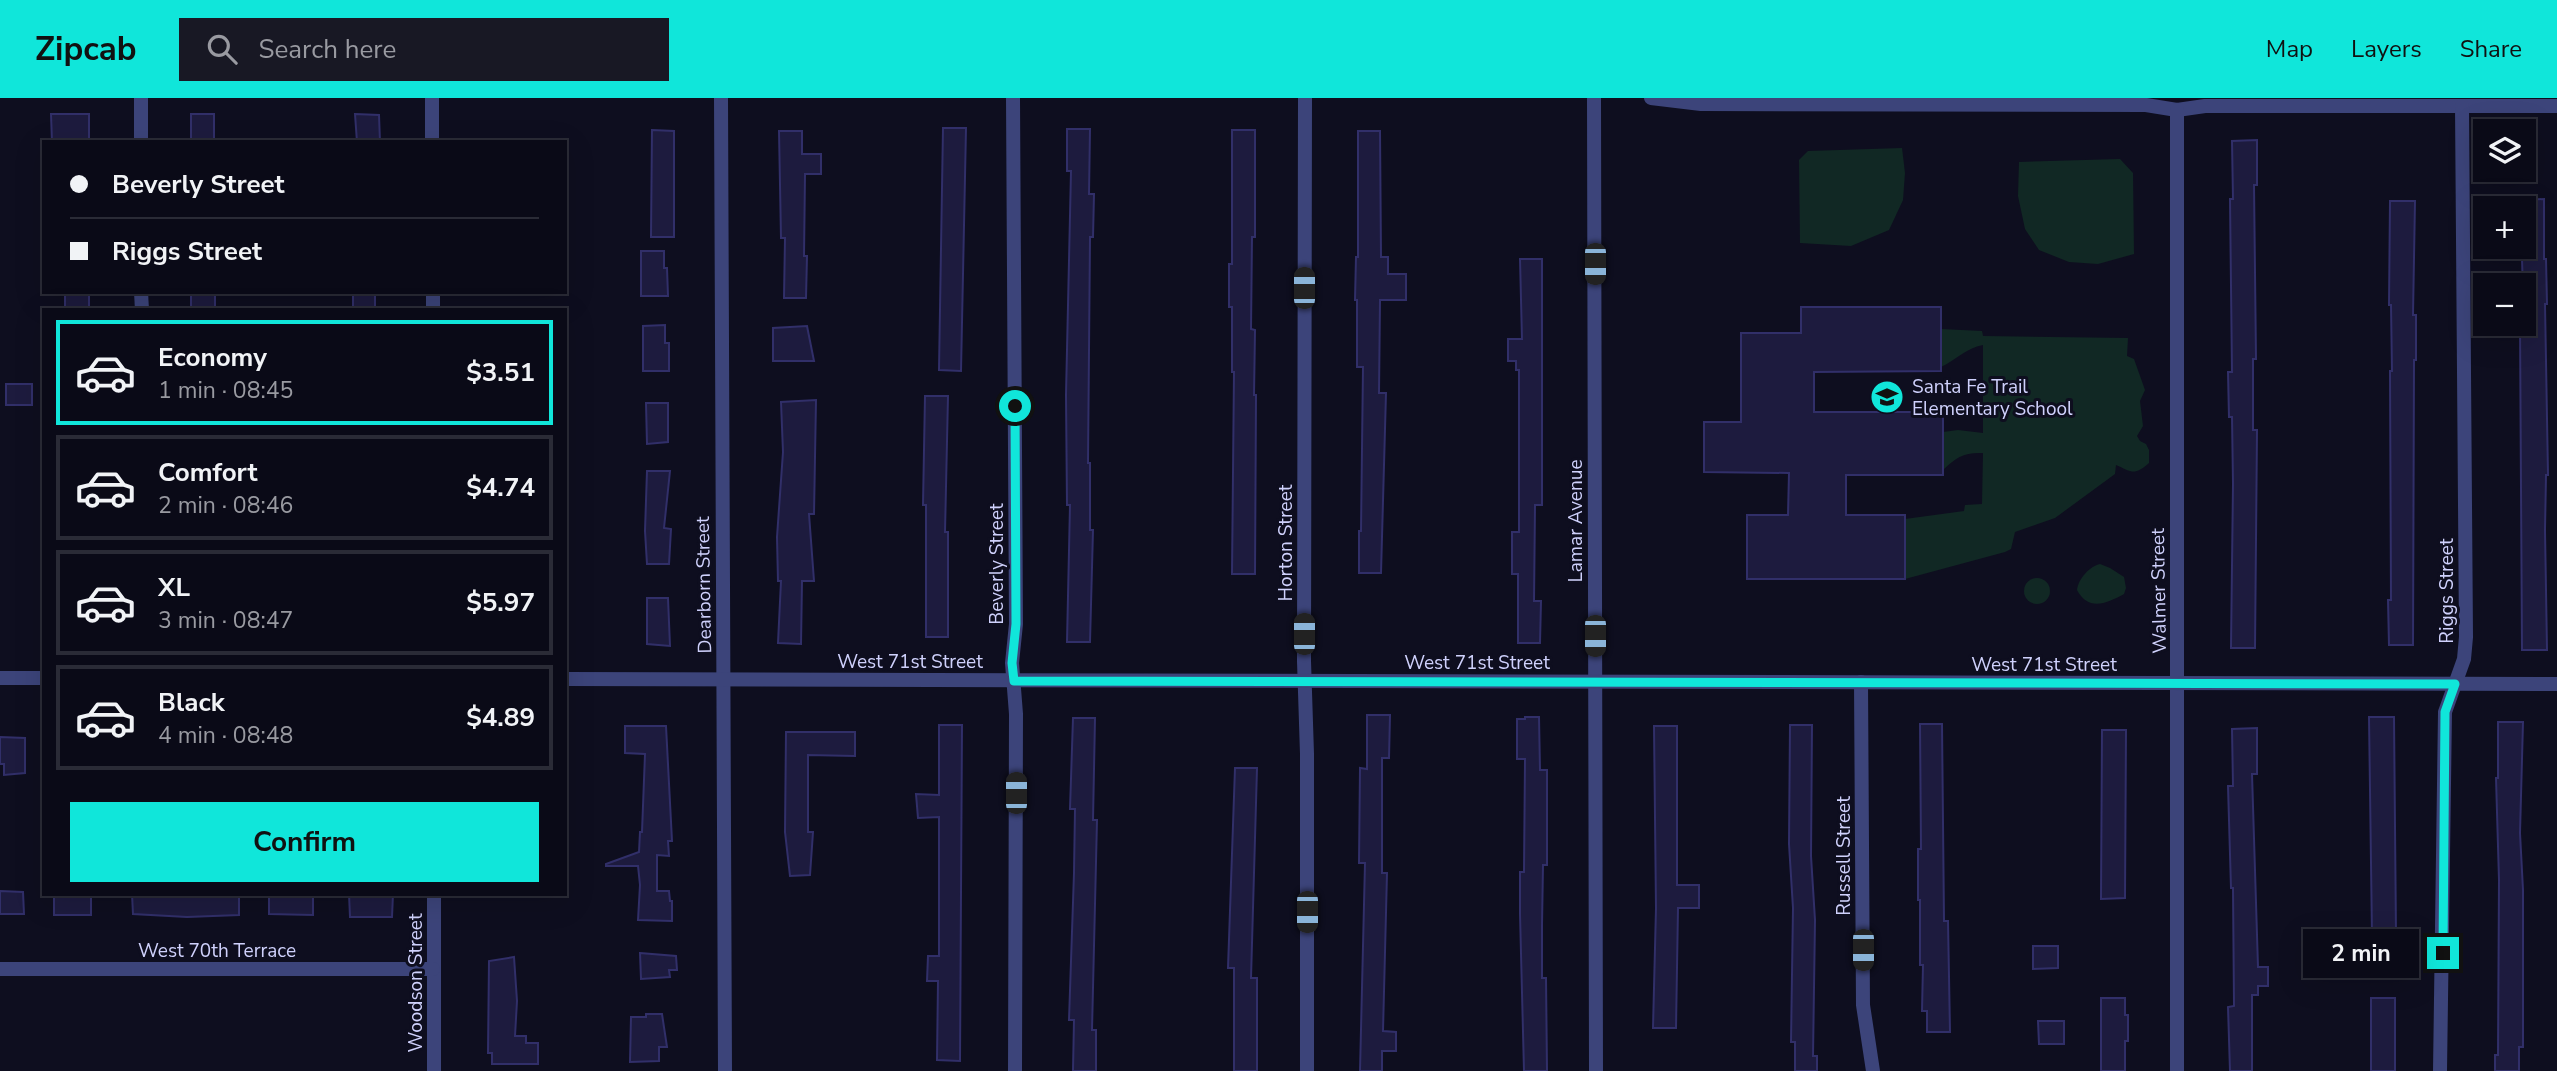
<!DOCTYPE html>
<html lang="en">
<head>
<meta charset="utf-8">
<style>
  body { margin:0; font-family:"Nunito Sans",sans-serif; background:#181824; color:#f1f3f6; height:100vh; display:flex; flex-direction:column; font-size:26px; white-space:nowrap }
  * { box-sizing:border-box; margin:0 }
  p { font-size:23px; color:#999aa1 }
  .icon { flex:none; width:38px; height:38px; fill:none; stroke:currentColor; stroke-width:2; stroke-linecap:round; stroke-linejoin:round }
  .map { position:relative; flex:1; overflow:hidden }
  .side { position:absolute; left:42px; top:210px; width:525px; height:588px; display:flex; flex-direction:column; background:#0a0a17; border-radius:0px; box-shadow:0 7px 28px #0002,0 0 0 2px #2a2b36 }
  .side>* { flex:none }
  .guide { position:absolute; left:42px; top:42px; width:525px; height:154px; border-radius:0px; box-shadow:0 7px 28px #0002,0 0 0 2px #2a2b36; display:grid; align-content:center; height:154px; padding:0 28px; background:#0a0a17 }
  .controls { position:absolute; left:2473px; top:21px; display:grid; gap:14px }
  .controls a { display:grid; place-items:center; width:63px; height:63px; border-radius:0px; background:#0a0a17; box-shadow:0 7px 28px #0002,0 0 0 2px #2a2b36; font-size:35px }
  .end { position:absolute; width:32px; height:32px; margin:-16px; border:9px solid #10e6da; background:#111; box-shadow:0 0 0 4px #111 }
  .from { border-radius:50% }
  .bubble { position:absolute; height:49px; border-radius:0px; background:#0a0a17; box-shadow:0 7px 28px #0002,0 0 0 2px #2a2b36; font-size:23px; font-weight:700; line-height:49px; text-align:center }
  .car { position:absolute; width:21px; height:42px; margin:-21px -10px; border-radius:9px; box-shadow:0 0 5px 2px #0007; background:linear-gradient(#222 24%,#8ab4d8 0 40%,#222 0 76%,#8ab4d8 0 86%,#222 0) }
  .guide b { display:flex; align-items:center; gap:24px; height:66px; font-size:26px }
  .guide b+b { border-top:2px solid #2a2b36 }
  .guide i { width:18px; height:18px; background:#f1f3f6 }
  ul { padding:12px 0 0; list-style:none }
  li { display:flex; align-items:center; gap:21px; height:105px; margin:0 14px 10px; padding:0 14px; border:4px solid #2a2b36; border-radius:0px }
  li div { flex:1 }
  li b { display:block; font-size:26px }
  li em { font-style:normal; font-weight:700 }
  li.current { border-color:#10e6da }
  li>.icon { width:63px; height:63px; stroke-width:1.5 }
  .cta { display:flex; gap:14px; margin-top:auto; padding:14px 28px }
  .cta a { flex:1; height:80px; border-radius:0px; background:#10e6da; color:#111; font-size:28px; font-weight:700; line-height:80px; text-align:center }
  header { display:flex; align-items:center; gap:42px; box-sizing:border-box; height:98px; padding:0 35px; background:#10e6da; color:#111 }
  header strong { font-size:33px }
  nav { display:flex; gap:38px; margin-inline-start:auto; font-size:24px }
  .search { width:490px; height:63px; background:#181824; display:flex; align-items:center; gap:18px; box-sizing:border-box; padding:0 24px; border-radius:0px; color:#999aa1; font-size:26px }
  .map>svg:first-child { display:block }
</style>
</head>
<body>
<header>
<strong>Zipcab</strong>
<div class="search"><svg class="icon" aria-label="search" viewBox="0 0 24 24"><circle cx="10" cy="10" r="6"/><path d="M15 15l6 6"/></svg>Search here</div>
<nav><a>Map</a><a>Layers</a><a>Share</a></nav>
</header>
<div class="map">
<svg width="2557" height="973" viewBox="0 0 2557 973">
  <rect width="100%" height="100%" fill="#0e0e1f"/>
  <g fill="#112824">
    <path d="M1902 50 1905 75 1903 102 1889 132 1851 148 1800 145 1799 62 1808 53Z"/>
    <path d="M2120 61 2133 75 2134 156 2098 166 2069 164 2039 152 2025 131 2018 98 2019 64Z"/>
    <path d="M1941 231 1982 233 1983 238 2128 240 2127 258 2134 261 2145 292 2140 303 2143 328 2137 338 2140 343 2146 346 2149 352V365C2134 378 2132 374 2116 367L2115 376 2055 420 2015 434 2011 451 2005 454 1905 481V421L1964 413 1965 407 1982 406 1983 355C1965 354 1956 359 1943 372V334L1958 332 1983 335V247C1966 250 1956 262 1941 269Z"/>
    <path d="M2100 466 2110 470 2124 479 2126 490 2124 496C2106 506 2088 513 2077 492 2078 481 2090 468 2100 466Z"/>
    <circle cx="2037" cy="493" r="13"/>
  </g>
  <g fill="#1d1b3e" stroke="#312f69" stroke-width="2">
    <path d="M51 16H89V44H52Z"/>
    <rect x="191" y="16" width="23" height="28"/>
    <path d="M355 16 379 17 380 44H357Z"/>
    <path d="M943 30H966L961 273 939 272Z"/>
    <path d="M1067 31H1090L1089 96H1094L1093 139H1090L1088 365H1090V432H1093L1090 544H1067L1070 407H1067L1066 297 1071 73H1067Z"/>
    <path d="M652 32 674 33V139H651Z"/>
    <path d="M1232 32H1255V139H1252L1251 231 1255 232 1254 297H1256L1255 476H1232L1234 274H1232V209H1229V166H1232Z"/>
    <path d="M779 33H802V56H821V76H805L804 158H807L806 200H784L785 140H781Z"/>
    <path d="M1358 33H1380L1381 159H1388V176H1406V202H1380L1379 295H1386L1381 475H1359V433H1361L1363 269H1357V202H1355L1356 159H1358Z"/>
    <path d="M2257 42V87H2254L2256 261H2253V332H2257L2255 550H2231L2233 386 2232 319H2229L2228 274H2232L2230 101H2233L2232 43Z"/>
    <path d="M2544 101V161H2546L2547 206H2545L2548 377H2546L2545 432 2547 552H2522L2520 226H2524L2522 161H2524V102Z"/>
    <path d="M2390 103H2415L2413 217H2416V262H2414L2413 547H2389L2388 502H2391L2390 273H2392L2391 207H2389Z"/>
    <path d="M641 153H664V170H667L668 198H641Z"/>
    <path d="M1520 161H1542V407H1535L1534 503H1541L1540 545H1518V476H1512V434H1519V272H1516V263H1508V241H1522Z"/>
    <rect x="65" y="195" width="24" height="17"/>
    <rect x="191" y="196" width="24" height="16"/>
    <rect x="353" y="196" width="22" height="16"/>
    <path d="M1801 209H1941V273L1814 274V314H1943V377H1846V417H1905V481H1747V417H1788L1789 375 1704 374V324H1741V235H1801Z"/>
    <path d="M665 227V245H669V273H643V228Z"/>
    <path d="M807 228 814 263H773V230Z"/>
    <rect x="6" y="286" width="26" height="21"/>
    <path d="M925 298H948L945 434H948V539H926V407H923Z"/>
    <path d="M816 302 814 416H809L814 483H802L801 546 778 545 781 483H778L777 439 783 354 781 304Z"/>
    <path d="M646 305H668V344L647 346Z"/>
    <path d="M647 373H670L664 430 671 431 669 466H647L645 433Z"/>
    <path d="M647 500H668L670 548 647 546Z"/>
    <path d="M1367 617H1390L1389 660H1382V775H1387L1383 933 1396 934V953H1382V973H1360L1365 765H1359L1360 670 1367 671Z"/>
    <path d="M1525 619H1539L1540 672H1547V767H1543L1542 827V880H1546L1547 973H1524L1520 816V774H1524L1525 661H1517V621H1525Z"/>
    <path d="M2369 619H2394L2396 837H2372Z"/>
    <path d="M1073 620H1095L1093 722H1097L1092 932H1096V973H1073L1074 922H1069L1074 775 1075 711H1070Z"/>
    <path d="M2498 624H2523L2520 735 2523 792V949H2519V973H2495V957H2498L2499 782 2496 680H2498Z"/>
    <path d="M1920 626H1942L1944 823H1948L1950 934H1927V913H1922L1923 867H1920V802H1918V751H1921Z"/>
    <path d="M939 627H962L960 963 937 962 938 883H927L928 858H939V719L918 720 916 696 939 697Z"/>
    <path d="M1790 627H1812L1811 758 1815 822 1813 958H1817V973H1795V944H1791L1793 810 1789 746Z"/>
    <path d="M625 628H666L672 743H668L669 758 657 757V793H669L670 803H672V823L638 822 640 787 638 768H606V766L639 754 640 734H642L645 656 625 655Z"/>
    <path d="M1654 628H1677V787H1699V810H1678L1676 930H1653L1656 810Z"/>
    <path d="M2257 630V676H2252L2258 869H2268V888H2258V897H2252V973H2230L2228 909 2234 908 2233 790H2231L2228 688H2233L2232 631Z"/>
    <path d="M2102 632H2126L2125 800 2101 801Z"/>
    <path d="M786 634H855V658L808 657V734H813L810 777 790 778 785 734Z"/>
    <path d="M0 639 25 640V675L4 677V666H0Z"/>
    <path d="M1235 670H1257L1251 880H1257V973H1234V870H1228Z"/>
    <path d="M0 793 23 794 24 816H0Z"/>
    <rect x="54" y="796" width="37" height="21"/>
    <path d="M132 796H239V817L187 819 133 816Z"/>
    <path d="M269 796H313V817L269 816Z"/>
    <path d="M349 796H393L392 819H350Z"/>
    <path d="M2033 848H2058V870L2033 871Z"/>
    <path d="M640 855 676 858 677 872H669L670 879 641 881Z"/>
    <path d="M514 859 517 903 515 938H526V945H538V966H492V955H488L489 863Z"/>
    <path d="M2101 900H2125V917H2128V943H2125V973H2101Z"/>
    <rect x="2371" y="900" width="24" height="73"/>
    <path d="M646 916H662L667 949H659V963L630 964 631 919H646Z"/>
    <path d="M2038 923H2064V946H2039Z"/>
  </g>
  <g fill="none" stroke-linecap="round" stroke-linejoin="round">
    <g stroke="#3c447a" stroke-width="14">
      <path d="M141 0V44"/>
      <path d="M432 0V44"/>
      <path d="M721 0C721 324 725 649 725 973"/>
      <path d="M1013 0 1016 526 1012 565 1016 616 1015 973"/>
      <path d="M1305 0 1304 563 1307 656V973"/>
      <path d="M1651 0 1701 6 2146 7 2177 12 2205 8H2557"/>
      <path d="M2177 12V973"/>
      <path d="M141 194 142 212"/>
      <path d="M433 194V212"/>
      <path d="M1861 584 1863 907 1873 973"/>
      <path d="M434 796V973"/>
      <path d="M0 871H433"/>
      <path d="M2440 973 2445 614 2464 561 2466 539 2462 8"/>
    </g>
    <g stroke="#3c447a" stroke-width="14">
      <path d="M1594 0 1596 973"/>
      <path d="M0 580H44"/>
      <path d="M565 581 2557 586"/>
    </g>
  </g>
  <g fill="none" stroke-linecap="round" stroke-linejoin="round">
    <path stroke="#10e6da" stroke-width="9" d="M1015 308 1016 526 1012 565 1014 583 2455 586 2445 614 2443 855"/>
  </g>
  <defs>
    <symbol id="school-disc" viewBox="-11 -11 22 22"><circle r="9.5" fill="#10e6da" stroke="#0e0e1f"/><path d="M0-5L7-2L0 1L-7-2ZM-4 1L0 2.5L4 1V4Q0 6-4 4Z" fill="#111"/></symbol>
  </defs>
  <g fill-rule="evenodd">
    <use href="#school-disc" x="1868" y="280" width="38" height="38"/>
  </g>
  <g text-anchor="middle" stroke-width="6" stroke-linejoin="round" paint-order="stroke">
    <g font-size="19" fill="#cfd1fc" stroke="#0e0e1f" text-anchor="start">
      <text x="1912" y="295">Santa Fe Trail<tspan x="1912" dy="22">Elementary School</tspan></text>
    </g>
    <g font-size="19" fill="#cfd1fc" stroke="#0e0e1f">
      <text transform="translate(1575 423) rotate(-90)" y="7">Lamar Avenue</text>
      <text transform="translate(1285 445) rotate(-90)" y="7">Horton Street</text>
      <text transform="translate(996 466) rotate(-90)" y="7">Beverly Street</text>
      <text transform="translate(703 487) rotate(-91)" y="7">Dearborn Street</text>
      <text transform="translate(2158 493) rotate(-91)" y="7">Walmer Street</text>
      <text transform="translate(2446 493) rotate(-90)" y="7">Riggs Street</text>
      <text x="910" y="570">West 71st Street</text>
      <text x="1477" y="571">West 71st Street</text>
      <text x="2044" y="573">West 71st Street</text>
      <text transform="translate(1843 758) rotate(-90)" y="7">Russell Street</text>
      <text x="217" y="859">West 70th Terrace</text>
      <text transform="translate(415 885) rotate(-90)" y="7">Woodson Street</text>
    </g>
  </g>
</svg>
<div class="controls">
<a><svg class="icon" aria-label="layers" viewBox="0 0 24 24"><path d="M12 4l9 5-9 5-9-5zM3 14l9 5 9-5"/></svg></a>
<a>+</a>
<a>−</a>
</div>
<i class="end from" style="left:1015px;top:308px"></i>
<i class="end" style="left:2443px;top:855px"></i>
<div class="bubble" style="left:2303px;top:831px;width:116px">2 min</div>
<i class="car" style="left:1595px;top:166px;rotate:180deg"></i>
<i class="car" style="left:1304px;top:190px;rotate:0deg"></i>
<i class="car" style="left:1304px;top:536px;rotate:0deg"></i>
<i class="car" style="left:1595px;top:538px;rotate:180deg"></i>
<i class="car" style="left:1016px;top:695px;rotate:0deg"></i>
<i class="car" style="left:1307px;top:814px;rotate:180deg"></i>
<i class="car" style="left:1863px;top:852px;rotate:180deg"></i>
<div class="guide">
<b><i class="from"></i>Beverly Street</b>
<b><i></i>Riggs Street</b>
</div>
<section class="side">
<ul>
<li class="current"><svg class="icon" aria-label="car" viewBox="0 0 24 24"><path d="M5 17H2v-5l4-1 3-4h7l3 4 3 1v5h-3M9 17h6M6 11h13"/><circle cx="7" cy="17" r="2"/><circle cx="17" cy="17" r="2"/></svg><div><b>Economy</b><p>1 min · 08:45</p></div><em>$3.51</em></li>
<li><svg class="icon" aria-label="car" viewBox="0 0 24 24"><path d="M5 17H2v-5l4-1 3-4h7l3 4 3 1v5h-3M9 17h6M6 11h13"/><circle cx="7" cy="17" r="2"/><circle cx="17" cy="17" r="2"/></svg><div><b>Comfort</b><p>2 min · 08:46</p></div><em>$4.74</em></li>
<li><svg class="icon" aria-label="car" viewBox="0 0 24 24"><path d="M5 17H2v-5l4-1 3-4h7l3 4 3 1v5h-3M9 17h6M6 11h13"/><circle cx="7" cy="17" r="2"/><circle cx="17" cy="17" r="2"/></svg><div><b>XL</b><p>3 min · 08:47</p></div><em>$5.97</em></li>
<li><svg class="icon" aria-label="car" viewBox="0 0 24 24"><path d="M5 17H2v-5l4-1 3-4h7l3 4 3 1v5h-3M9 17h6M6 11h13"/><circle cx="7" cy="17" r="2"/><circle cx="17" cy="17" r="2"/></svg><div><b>Black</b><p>4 min · 08:48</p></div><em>$4.89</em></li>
</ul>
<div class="cta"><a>Confirm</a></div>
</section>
</div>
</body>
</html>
